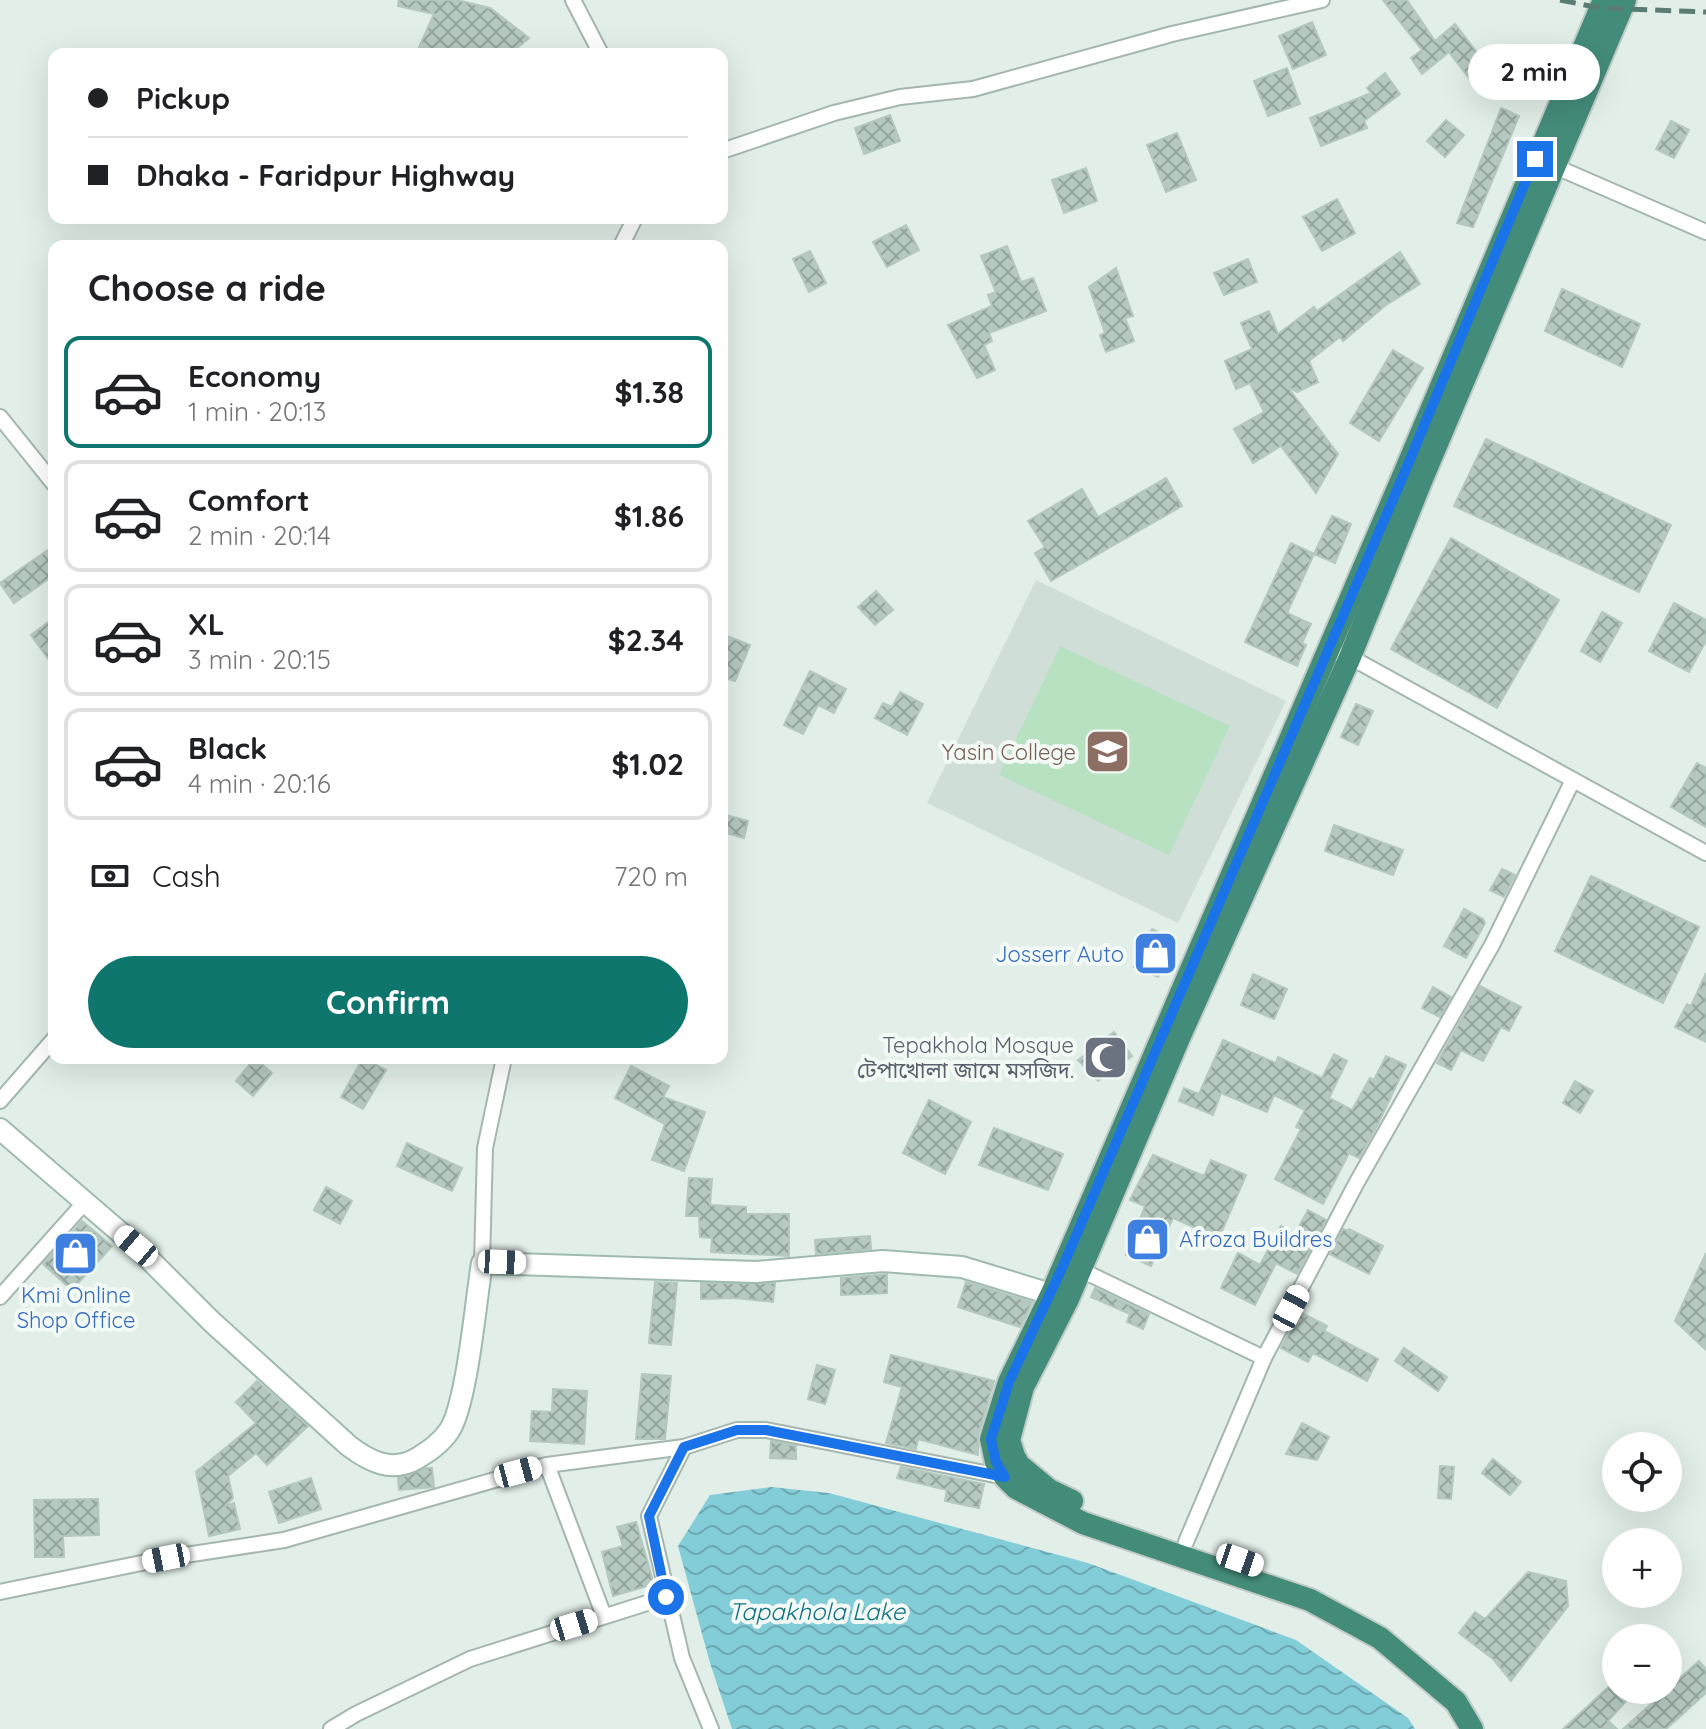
<!DOCTYPE html>
<html lang="en">
<head>
<meta charset="utf-8">
<style>
  body { margin:0; font-family:Quicksand,"Noto Sans Bengali",sans-serif; background:#f2f2f2; color:#202124; height:100vh; display:flex; flex-direction:column; font-size:30px; white-space:nowrap }
  * { box-sizing:border-box; margin:0 }
  p { font-size:26px; color:#757577 }
  .icon { flex:none; width:44px; height:44px; fill:none; stroke:currentColor; stroke-width:2; stroke-linecap:round; stroke-linejoin:round }
  .map { position:relative; flex:1; overflow:hidden }
  .panel { position:absolute; left:48px; top:240px; width:680px; height:824px; display:flex; flex-direction:column; background:#fff; border-radius:16px; box-shadow:0 8px 32px #0002 }
  .panel>* { flex:none }
  .top-card { position:absolute; left:48px; top:48px; width:680px; height:176px; border-radius:16px; box-shadow:0 8px 32px #0002; display:grid; align-content:center; height:176px; padding:0 40px; background:#fff }
  .controls { position:absolute; left:1602px; top:1432px; display:grid; gap:16px }
  .controls a { display:grid; place-items:center; width:80px; height:80px; border-radius:50%; background:#fff; box-shadow:0 8px 32px #0002; font-size:40px }
  .end { position:absolute; width:36px; height:36px; margin:-18px; border:10px solid #1a73e8; background:#fff; box-shadow:0 0 0 4px #fff }
  .from { border-radius:50% }
  .bubble { position:absolute; height:56px; border-radius:28px; background:#fff; box-shadow:0 8px 32px #0002; font-size:26px; font-weight:800; line-height:56px; text-align:center }
  .car { position:absolute; width:24px; height:48px; margin:-24px -12px; border-radius:10px; box-shadow:0 0 6px 2px #0007; background:linear-gradient(#fff 24%,#345 0 40%,#fff 0 76%,#345 0 86%,#fff 0) }
  .top-card b { display:flex; align-items:center; gap:28px; height:76px; font-size:30px }
  .top-card b+b { border-top:2px solid #e0e0e0 }
  .top-card i { width:20px; height:20px; background:#202124 }
  ul { padding:0; list-style:none }
  li { display:flex; align-items:center; gap:24px; height:112px; margin:0 16px 12px; padding:0 24px; border:4px solid #e0e0e0; border-radius:16px }
  li div { flex:1 }
  li b { display:block; font-size:30px }
  li em { font-style:normal; font-weight:800 }
  li.current { border-color:#0f766e }
  li>.icon { width:72px; height:72px; stroke-width:1.5 }
  h2 { padding:0 40px; font-size:36px; line-height:96px }
  .pay { display:flex; align-items:center; gap:20px; height:88px; padding:0 40px; font-size:30px }
  .pay p { margin-inline-start:auto }
  .cta { display:flex; gap:16px; margin-top:auto; padding:16px 40px }
  .cta a { flex:1; height:92px; border-radius:48px; background:#0f766e; color:#fff; font-size:32px; font-weight:800; line-height:92px; text-align:center }
  .map>svg:first-child { display:block }
</style>
</head>
<body>
<div class="map">
<svg width="1706" height="1729" viewBox="0 0 1706 1729">
  <defs>
    <pattern id="water-waves" width="16" height="10" patternUnits="userSpaceOnUse" patternTransform="scale(2)"><rect width="16" height="10" fill="#83cdd9"/><path d="M0 5q4-4 8 0t8 0" fill="none" stroke="#6ba8b1"/></pattern>
    <pattern id="building-cross-hatch" width="8" height="8" patternUnits="userSpaceOnUse" patternTransform="scale(2)"><rect width="8" height="8" fill="#b6c9c1"/><path d="M0 0l8 8M0 8l8-8" fill="none" stroke="#93a59e"/></pattern>
  </defs>
  <rect width="100%" height="100%" fill="#e2eee8"/>
  <path fill="#cfded7" d="M1036 580 1286 701 1178 923 927 803Z"/>
  <path fill="#b8e1c2" d="M1060 646 1230 726 1169 855 999 775Z"/>
  <path fill="url(#water-waves)" d="M771 1487 829 1493 1088 1563 1296 1640 1408 1718 1415 1729H732L710 1663 678 1546 710 1495Z"/>
  <g fill="url(#building-cross-hatch)" stroke="#b3c8bf" stroke-width="2">
    <path d="M399 0H457L490 8 529 38 510 54H416L434 14 398 6Z"/>
    <path d="M1383 0H1407L1435 41 1455 24 1496 77 1478 90 1449 52 1422 74 1411 58 1422 50Z"/>
    <path d="M1312 22 1326 55 1293 69 1279 36Z"/>
    <path d="M1287 68 1300 104 1268 116 1254 81Z"/>
    <path d="M1385 73 1400 94 1364 121 1367 128 1321 146 1310 118 1371 93 1367 88Z"/>
    <path d="M1501 108 1519 116 1473 227 1457 223Z"/>
    <path d="M890 115 900 141 864 154 855 128Z"/>
    <path d="M1446 120 1464 135 1445 157 1427 141Z"/>
    <path d="M1671 121 1689 130 1674 158 1656 149Z"/>
    <path d="M1177 133 1196 180 1166 192 1147 145Z"/>
    <path d="M1086 168 1097 201 1064 213 1052 180Z"/>
    <path d="M1337 199 1355 233 1322 251 1303 217Z"/>
    <path d="M906 225 919 250 887 267 873 242Z"/>
    <path d="M1007 246 1021 282 1033 278 1046 311 989 333 992 341 984 345 995 370 977 378 948 325 992 306 988 295 996 292 981 256Z"/>
    <path d="M810 251 826 283 809 292 793 259Z"/>
    <path d="M1400 252 1420 284 1386 305 1343 341 1340 337 1309 361 1318 382 1297 392 1287 386 1338 454 1316 493 1281 446 1253 463 1234 429 1264 412 1250 383 1236 389 1225 361 1252 349 1241 323 1269 311 1278 334 1314 307 1317 311Z"/>
    <path d="M1248 259 1257 282 1224 295 1214 273Z"/>
    <path d="M1116 268 1133 316 1125 318 1134 341 1106 352 1100 335 1105 333 1089 287Z"/>
    <path d="M1562 289 1640 324 1622 367 1545 331Z"/>
    <path d="M1393 350 1423 368 1379 441 1350 423Z"/>
    <path d="M1486 439 1671 525 1639 592 1454 506Z"/>
    <path d="M1166 478 1182 506 1051 581 1035 553 1045 547 1028 521 1082 489 1098 517Z"/>
    <path d="M1332 516 1351 524 1335 563 1314 554 1287 613 1311 624 1302 643 1306 645 1297 666 1245 642 1291 543 1314 554Z"/>
    <path d="M1451 538 1559 600 1497 708 1391 649Z"/>
    <path d="M54 546V575L14 603 0 583Z"/>
    <path d="M876 591 893 610 875 625 858 607Z"/>
    <path d="M1674 603 1706 620V641L1689 672 1649 651Z"/>
    <path d="M1602 612 1622 623 1600 662 1581 651Z"/>
    <path d="M54 618V667L31 635Z"/>
    <path d="M722 634 750 645 735 681 722 677Z"/>
    <path d="M810 671 846 689 834 713 818 705 803 734 784 725Z"/>
    <path d="M900 692 923 704 907 735 875 718 883 703 892 707Z"/>
    <path d="M1356 704 1373 711 1358 745 1341 737Z"/>
    <path d="M1697 763 1706 768V827L1671 807Z"/>
    <path d="M722 814 748 821 744 838 722 832Z"/>
    <path d="M1334 825 1403 850 1393 875 1325 851Z"/>
    <path d="M1502 869 1515 875 1504 897 1490 890Z"/>
    <path d="M1591 876 1699 927 1663 1003 1555 951Z"/>
    <path d="M1464 909 1483 919 1485 923 1466 958 1444 946Z"/>
    <path d="M1152 929 1175 941 1158 977 1134 967Z"/>
    <path d="M1706 973V1042L1675 1027 1687 1004 1691 1006Z"/>
    <path d="M1253 974 1287 989 1274 1019 1241 1005Z"/>
    <path d="M1480 986 1521 1007 1509 1031 1501 1027 1483 1061 1461 1050 1451 1070 1437 1063Z"/>
    <path d="M1433 987 1451 997 1440 1017 1422 1008Z"/>
    <path d="M1114 1032 1132 1056 1098 1081 1078 1060Z"/>
    <path d="M1223 1040 1276 1063 1278 1057 1322 1078 1334 1054 1347 1061 1329 1098 1352 1110 1370 1078 1374 1080 1386 1056 1406 1065 1378 1124 1359 1158 1349 1153 1323 1204 1275 1179 1301 1129 1296 1127 1305 1110 1274 1095 1267 1112 1221 1093 1213 1115 1179 1101 1184 1088 1199 1094Z"/>
    <path d="M255 1058 272 1073 253 1096 236 1081Z"/>
    <path d="M363 1058 386 1070 363 1109 341 1097Z"/>
    <path d="M631 1066 669 1086 663 1097 705 1112 684 1171 652 1160 665 1124 615 1098Z"/>
    <path d="M1575 1081 1593 1091 1580 1113 1563 1103Z"/>
    <path d="M929 1100 971 1122 945 1174 903 1153Z"/>
    <path d="M994 1128 1063 1154 1048 1190 979 1165Z"/>
    <path d="M407 1143 462 1168 452 1191 397 1166Z"/>
    <path d="M1153 1155 1204 1176 1211 1160 1246 1175 1219 1238 1173 1218 1151 1266 1126 1255 1145 1206 1130 1200Z"/>
    <path d="M689 1178 712 1179 710 1205 746 1207V1214H789V1256L711 1252 712 1238 700 1237 699 1216H686Z"/>
    <path d="M326 1187 352 1201 340 1224 314 1210Z"/>
    <path d="M1308 1210 1326 1220 1297 1274 1276 1263 1255 1305 1221 1288 1238 1253 1260 1265 1281 1226 1295 1234Z"/>
    <path d="M82 1221 112 1246 72 1290 43 1264Z"/>
    <path d="M1343 1229 1348 1231 1349 1229 1383 1246 1369 1274 1330 1254Z"/>
    <path d="M870 1236 871 1249 816 1254 815 1240Z"/>
    <path d="M1706 1253V1350L1675 1321Z"/>
    <path d="M887 1274V1293L841 1295V1278Z"/>
    <path d="M655 1282 677 1283 671 1345 649 1343Z"/>
    <path d="M966 1282 1032 1302 1020 1327 958 1307Z"/>
    <path d="M701 1283H775L773 1302 735 1298 701 1299Z"/>
    <path d="M1095 1288 1149 1314 1143 1329 1127 1322 1130 1314 1091 1297Z"/>
    <path d="M1300 1312 1327 1326 1324 1331 1378 1359 1367 1381 1313 1353 1308 1362 1281 1348Z"/>
    <path d="M1404 1348 1447 1377 1438 1391 1395 1361Z"/>
    <path d="M891 1355 994 1381 978 1435V1455L918 1439 916 1449 886 1443 902 1387 884 1382Z"/>
    <path d="M817 1365 835 1370 825 1404 808 1399Z"/>
    <path d="M642 1374 671 1376 665 1439H636Z"/>
    <path d="M257 1381 308 1426 267 1465 256 1453 228 1476 233 1498 225 1506 234 1503 240 1529 209 1536 196 1472 256 1423 236 1402Z"/>
    <path d="M553 1389 587 1391 584 1444 530 1441 532 1411 552 1412Z"/>
    <path d="M1302 1423 1329 1437 1317 1460 1286 1454Z"/>
    <path d="M771 1441 796 1446V1459L770 1458Z"/>
    <path d="M1493 1459 1521 1482 1510 1495 1482 1473Z"/>
    <path d="M1440 1466 1454 1467 1451 1499 1438 1498Z"/>
    <path d="M901 1467 984 1484 979 1508 945 1501 947 1490 897 1478Z"/>
    <path d="M426 1468H432L434 1487 399 1490 398 1478Z"/>
    <path d="M311 1478 321 1509 279 1523 269 1492Z"/>
    <path d="M98 1499 99 1535 63 1536 64 1557H35L34 1500Z"/>
    <path d="M636 1522 654 1584 613 1596 602 1552 623 1546 617 1527Z"/>
    <path d="M1528 1572 1566 1581 1568 1606 1511 1681 1493 1659 1459 1633 1475 1612 1485 1619Z"/>
    <path d="M1699 1661 1706 1669V1693L1666 1729H1623Z"/>
    <path d="M1616 1680V1690H1636L1608 1721 1617 1729H1563Z"/>
  </g>
  <g fill="none" stroke-linecap="round" stroke-linejoin="round">
    <defs>
      <g id="minor">
        <path d="M573 0 601 54"/>
        <path d="M722 151 834 113 900 97 973 89 1172 34 1322 0"/>
        <path d="M1554 166 1706 232"/>
        <path d="M621 246 635 218"/>
        <path d="M0 417 54 484"/>
        <path d="M1327 652 1350 657 1706 853"/>
        <path d="M0 1101 54 1039"/>
        <path d="M482 1263 485 1148 504 1058"/>
        <path d="M1081 1270 1264 1358"/>
        <path d="M0 1297 85 1202"/>
        <path d="M547 1465 604 1616"/>
        <path d="M1186 1542 1264 1358 1357 1182 1492 945 1573 780"/>
        <path d="M0 1592 166 1558 284 1540 547 1465 684 1447"/>
        <path d="M331 1729 356 1714 470 1659 666 1597"/>
        <path d="M711 1729 682 1658 649 1516 684 1447 737 1430H766L1005 1477"/>
      </g>
      <path id="secondary" d="M0 1129 136 1246 212 1322 349 1446C369 1461 391 1473 416 1459 429 1451 440 1444 449 1431 467 1405 476 1299 482 1263L756 1272 883 1261 962 1267 1067 1299"/>
      <g id="trunk">
        <path d="M1072 1501 1049 1490 1019 1465 1014 1456 1009 1440 1023 1387 1068 1299 1179 1038 1350 657 1422 479 1625 0"/>
        <path d="M1472 1729 1456 1702 1380 1638 1310 1600 1083 1523 1016 1488 1005 1477 996 1462 991 1439 1009 1382 1052 1293 1404 474 1604 0"/>
      </g>
    </defs>
    <use href="#minor" stroke="#a4b7af" stroke-width="18"/>
    <use href="#secondary" stroke="#9fbbb0" stroke-width="24"/>
    <use href="#trunk" stroke="#c0cac7" stroke-width="26"/>
    <use href="#minor" stroke="#fff" stroke-width="14"/>
    <use href="#secondary" stroke="#fff" stroke-width="20"/>
    <use href="#trunk" stroke="#448c7a" stroke-width="22"/>
    <path stroke="#5a7c72" stroke-width="5" stroke-dasharray="16 8" stroke-linecap="butt" d="M1560 0 1600 8 1706 12"/>
  </g>
  <g fill="none" stroke-linecap="round" stroke-linejoin="round">
    <path stroke="#1a73e8" stroke-width="10" d="M666 1597 649 1516 684 1447 737 1430H766L1005 1477 996 1462 991 1439 1009 1382 1063 1266 1404 474 1535 159"/>
  </g>
  <defs>
    <symbol id="university-square" viewBox="-11 -11 22 22"><rect x="-9" y="-9" width="18" height="18" rx="4" fill="#8d6e63" stroke="#f3faf6"/><path d="M0-5L7-2L0 1L-7-2ZM-4 1L0 2.5L4 1V4Q0 6-4 4Z" fill="#fff"/></symbol>
    <symbol id="shop-square" viewBox="-11 -11 22 22"><rect x="-9" y="-9" width="18" height="18" rx="4" fill="#3f7fe0" stroke="#f3faf6"/><path d="M-5-2.5h2.3a2.7 3.5 0 0 1 5.4 0H5L5.5 6h-11ZM-1.5-2.5h3a1.5 2.3 0 0 0-3 0Z" fill="#fff"/></symbol>
    <symbol id="mosque-square" viewBox="-11 -11 22 22"><rect x="-9" y="-9" width="18" height="18" rx="4" fill="#6b7280" stroke="#f3faf6"/><path d="M3.5-4.9A6 6 0 1 0 3.5 4.9A5 5 0 1 1 3.5-4.9Z" fill="#fff"/></symbol>
  </defs>
  <g fill-rule="evenodd">
    <use href="#university-square" x="1082" y="726" width="51" height="51"/>
    <use href="#shop-square" x="1130" y="928" width="51" height="51"/>
    <use href="#mosque-square" x="1080" y="1032" width="51" height="51"/>
    <use href="#shop-square" x="1122" y="1214" width="51" height="51"/>
    <use href="#shop-square" x="50" y="1228" width="51" height="51"/>
  </g>
  <g text-anchor="middle" stroke-width="8" stroke-linejoin="round" paint-order="stroke">
    <g font-size="22" fill="#785e54" stroke="#f3faf6" text-anchor="end">
      <text x="1076" y="760">Yasin College</text>
    </g>
    <g font-size="22" fill="#366cbe" stroke="#f3faf6" text-anchor="end">
      <text x="1124" y="962">Josserr Auto</text>
      <text x="1179" y="1247" text-anchor="start">Afroza Buildres</text>
      <text x="76" y="1303" text-anchor="middle">Kmi Online<tspan x="76" dy="25">Shop Office</tspan></text>
    </g>
    <g font-size="22" fill="#5b616d" stroke="#f3faf6" text-anchor="end">
      <text x="1074" y="1053">Tepakhola Mosque<tspan x="1074" dy="25">টেপাখোলা জামে মসজিদ.</tspan></text>
    </g>
    <g font-size="24" font-style="italic" fill="#137383" stroke="#f3faf6">
      <text x="817" y="1620">Tapakhola Lake</text>
    </g>
  </g>
</svg>
<div class="controls">
<a><svg class="icon" aria-label="locate" viewBox="0 0 24 24"><circle cx="12" cy="12" r="6"/><path d="M12 2v4M12 18v4M2 12h4M18 12h4"/></svg></a>
<a>+</a>
<a>−</a>
</div>
<i class="end from" style="left:666px;top:1597px"></i>
<i class="end" style="left:1535px;top:159px"></i>
<div class="bubble" style="left:1468px;top:44px;width:132px">2 min</div>
<i class="car" style="left:136px;top:1246px;rotate:310deg"></i>
<i class="car" style="left:502px;top:1262px;rotate:92deg"></i>
<i class="car" style="left:1291px;top:1308px;rotate:28deg"></i>
<i class="car" style="left:518px;top:1472px;rotate:75deg"></i>
<i class="car" style="left:166px;top:1558px;rotate:259deg"></i>
<i class="car" style="left:1240px;top:1560px;rotate:109deg"></i>
<i class="car" style="left:574px;top:1625px;rotate:73deg"></i>
<div class="top-card">
<b><i class="from"></i>Pickup</b>
<b><i></i>Dhaka - Faridpur Highway</b>
</div>
<section class="panel">
<h2>Choose a ride</h2>
<ul>
<li class="current"><svg class="icon" aria-label="car" viewBox="0 0 24 24"><path d="M5 17H2v-5l4-1 3-4h7l3 4 3 1v5h-3M9 17h6M6 11h13"/><circle cx="7" cy="17" r="2"/><circle cx="17" cy="17" r="2"/></svg><div><b>Economy</b><p>1 min · 20:13</p></div><em>$1.38</em></li>
<li><svg class="icon" aria-label="car" viewBox="0 0 24 24"><path d="M5 17H2v-5l4-1 3-4h7l3 4 3 1v5h-3M9 17h6M6 11h13"/><circle cx="7" cy="17" r="2"/><circle cx="17" cy="17" r="2"/></svg><div><b>Comfort</b><p>2 min · 20:14</p></div><em>$1.86</em></li>
<li><svg class="icon" aria-label="car" viewBox="0 0 24 24"><path d="M5 17H2v-5l4-1 3-4h7l3 4 3 1v5h-3M9 17h6M6 11h13"/><circle cx="7" cy="17" r="2"/><circle cx="17" cy="17" r="2"/></svg><div><b>XL</b><p>3 min · 20:15</p></div><em>$2.34</em></li>
<li><svg class="icon" aria-label="car" viewBox="0 0 24 24"><path d="M5 17H2v-5l4-1 3-4h7l3 4 3 1v5h-3M9 17h6M6 11h13"/><circle cx="7" cy="17" r="2"/><circle cx="17" cy="17" r="2"/></svg><div><b>Black</b><p>4 min · 20:16</p></div><em>$1.02</em></li>
</ul>
<div class="pay"><svg class="icon" aria-label="cash" viewBox="0 0 24 24"><path d="M3 7h18v10H3z"/><circle cx="12" cy="12" r="2"/></svg>Cash<p>720 m</p></div>
<div class="cta"><a>Confirm</a></div>
</section>
</div>
</body>
</html>
